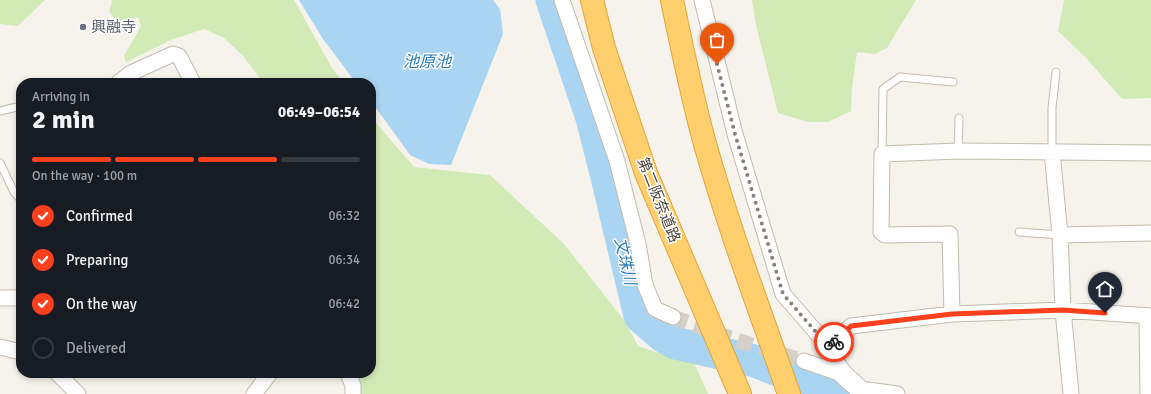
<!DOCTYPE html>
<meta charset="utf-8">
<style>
body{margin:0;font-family:Signika,"Noto Sans JP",sans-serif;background:#242831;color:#f1f3f6;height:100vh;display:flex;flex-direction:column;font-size:15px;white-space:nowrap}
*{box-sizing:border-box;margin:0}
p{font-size:13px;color:#9ea1a6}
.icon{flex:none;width:22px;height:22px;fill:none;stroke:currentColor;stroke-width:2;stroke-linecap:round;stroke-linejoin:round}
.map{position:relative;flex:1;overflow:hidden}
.details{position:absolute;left:16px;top:78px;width:360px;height:300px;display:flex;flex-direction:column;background:#171b24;border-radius:16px;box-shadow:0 2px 6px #0003}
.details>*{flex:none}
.pin{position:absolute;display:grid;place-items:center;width:34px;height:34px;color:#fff;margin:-41px -17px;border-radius:50% 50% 50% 0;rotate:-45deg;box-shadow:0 0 4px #0007}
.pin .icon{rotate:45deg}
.courier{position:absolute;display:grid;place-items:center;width:40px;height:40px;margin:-20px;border:3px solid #fc3f1d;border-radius:50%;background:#fff;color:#222;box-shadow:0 1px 5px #0007}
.overview em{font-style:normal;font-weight:800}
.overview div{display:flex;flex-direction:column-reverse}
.overview{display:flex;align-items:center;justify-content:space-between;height:68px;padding:0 16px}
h1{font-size:26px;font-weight:800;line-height:30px}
.bar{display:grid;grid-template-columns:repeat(4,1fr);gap:6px 4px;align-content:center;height:48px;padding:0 16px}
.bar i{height:5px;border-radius:3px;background:#363941}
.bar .current{background:#fc3f1d}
.bar p{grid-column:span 4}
ol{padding:0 16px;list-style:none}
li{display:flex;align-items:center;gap:12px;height:44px}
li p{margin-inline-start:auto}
li .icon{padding:4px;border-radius:50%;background:#fc3f1d;color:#fff;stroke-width:4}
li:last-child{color:#9ea1a6}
li i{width:22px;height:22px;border:2px solid #363941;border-radius:50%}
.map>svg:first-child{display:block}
</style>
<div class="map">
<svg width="1151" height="394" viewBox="0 0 1151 394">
<rect width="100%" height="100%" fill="#f6f3ec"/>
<!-- green -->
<path fill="#d2eab5" d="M0,0h45l-27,26 -18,-2z
M111,0h183l38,68 12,15h-80l-21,-27 -19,-18 -20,-9 -33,11 -45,22 -2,-6 17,-30 -3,-9 -21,6 -8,-12 3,-9z
M752,0h164l-29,48 -12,6 -18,-2 -5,35 -1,24 -23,11h-20l-30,-9 -22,-88z
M1064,0h87v98l-29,1 -36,-41 -28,-27z
M371,117l43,50 76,8 74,69 60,76 14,26 26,9 28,3 16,36h-349l-4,-21h16z"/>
<!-- water -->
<path fill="#a9d4f2" d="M299,0h194l7,9 3,25 -52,131 -22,-1 -19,-9 -39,-54v-18h-15l-33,-44z"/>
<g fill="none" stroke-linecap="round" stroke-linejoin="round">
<!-- river -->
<path stroke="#a9d4f2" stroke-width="33" d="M552,0l40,118 15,59 33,139 23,20 12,7 80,18 75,29 6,4"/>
<!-- minor-tunnel -->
<path stroke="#d4d0c8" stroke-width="15" stroke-dasharray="15 8" stroke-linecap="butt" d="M673,317l60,22 71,22"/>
<!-- service casing -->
<g stroke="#c2bbae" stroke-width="9">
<path id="service" d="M0,111l21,-5
M958,151l1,-33
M1052,152v-44l4,-36
M882,154l1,-65 17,-12 53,5
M0,163l14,29 7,8
M1019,232l41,3"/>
</g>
<!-- minor casing -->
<g stroke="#c2bbae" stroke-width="17">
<path id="minor" d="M562,0l55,161 21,83 7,41 10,24 18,8
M702,0l33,134 48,160 46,53 22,-21 101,-12 111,-4 88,6
M118,83l13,-10 42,-19 6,2 14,27
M1052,152l8,83 3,75 8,84
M1060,235l91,-2
M0,298h21
M952,314l-2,-80 -65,1 -4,-3 1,-78 76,-3 193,2
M1147,316l1,78
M0,347l21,5
M804,361l38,13
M57,373l21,21
M348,373l5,13v8
M860,389l37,5
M254,394l16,-21"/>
</g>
<!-- tertiary casing -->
<g stroke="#c2bbae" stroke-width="21">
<path id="tertiary" d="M829,347c3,9 7,19 13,26 7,8 16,13 21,21"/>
</g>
<!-- motorway casing -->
<g stroke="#e0a43c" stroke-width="24">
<path id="motorway" d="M592,0l12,48 42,125 94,221
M672,0c10,48 20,97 33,144 24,85 55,167 84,250"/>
</g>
<!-- service -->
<use href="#service" stroke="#fff" stroke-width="7"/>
<!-- minor -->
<use href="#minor" stroke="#fff" stroke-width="15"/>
<!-- tertiary -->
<use href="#tertiary" stroke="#fff" stroke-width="19"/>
<!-- motorway -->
<use href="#motorway" stroke="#ffcf6e" stroke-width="22"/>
</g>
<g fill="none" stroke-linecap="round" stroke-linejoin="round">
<!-- done -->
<path stroke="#878178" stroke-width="4" stroke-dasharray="0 7.2" d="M717,64l18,70 48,160 46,53 5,-5"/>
<!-- route -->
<path stroke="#fc3f1d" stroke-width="5" d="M834,342l17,-16 101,-12 111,-4 42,3"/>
</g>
<!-- markers -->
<circle fill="#6b7280" stroke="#fff" stroke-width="1.5" cx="83" cy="27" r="4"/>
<g text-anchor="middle" stroke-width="3" stroke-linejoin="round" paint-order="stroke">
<!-- worship labels -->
<g font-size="15" fill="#5b616d" stroke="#fff" text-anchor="start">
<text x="91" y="32">興融寺</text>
</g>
<!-- street labels -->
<g font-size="15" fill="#4b4439" stroke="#fff">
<text transform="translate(659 200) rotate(68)" y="5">第二阪奈道路</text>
</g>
<!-- water labels -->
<g font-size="16" font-style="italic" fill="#2e7ab2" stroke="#fff">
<text x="427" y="67">池原池</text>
<text transform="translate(626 261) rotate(77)" y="6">文珠川</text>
</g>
</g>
</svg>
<div class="pin" style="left:717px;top:64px;background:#ea580c"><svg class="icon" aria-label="bag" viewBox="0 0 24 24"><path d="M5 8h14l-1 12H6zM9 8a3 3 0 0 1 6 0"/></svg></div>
<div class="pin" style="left:1105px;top:313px;background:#1f2937"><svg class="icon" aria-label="home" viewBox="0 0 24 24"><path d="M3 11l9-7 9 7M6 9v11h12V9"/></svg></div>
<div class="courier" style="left:834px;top:342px"><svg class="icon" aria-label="bike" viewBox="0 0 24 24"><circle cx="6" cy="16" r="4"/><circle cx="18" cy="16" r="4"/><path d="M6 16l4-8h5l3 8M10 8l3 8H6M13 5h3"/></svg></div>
<section class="details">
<div class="overview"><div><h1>2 min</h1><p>Arriving in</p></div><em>06:49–06:54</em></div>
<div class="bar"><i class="current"></i><i class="current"></i><i class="current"></i><i></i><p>On the way · 100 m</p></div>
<ol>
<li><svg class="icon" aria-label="check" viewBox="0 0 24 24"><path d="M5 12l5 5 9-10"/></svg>Confirmed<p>06:32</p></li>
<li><svg class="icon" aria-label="check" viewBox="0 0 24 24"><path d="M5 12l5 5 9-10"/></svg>Preparing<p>06:34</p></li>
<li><svg class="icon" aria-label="check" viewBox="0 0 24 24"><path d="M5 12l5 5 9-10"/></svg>On the way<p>06:42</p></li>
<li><i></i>Delivered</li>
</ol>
</section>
</div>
